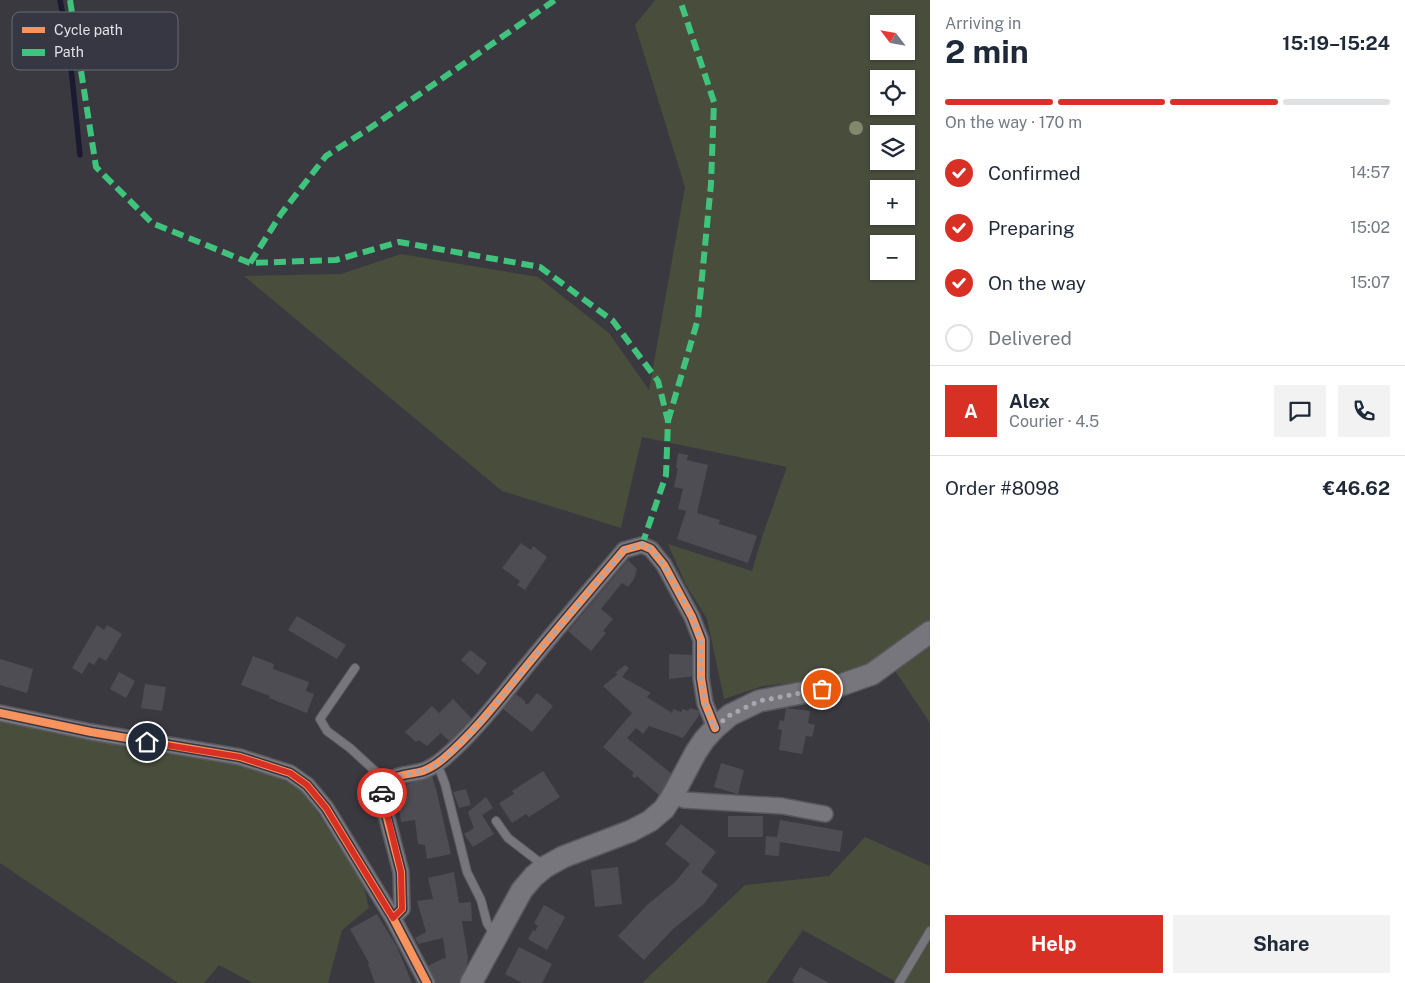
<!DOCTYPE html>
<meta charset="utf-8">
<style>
body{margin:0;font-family:"Public Sans",sans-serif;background:#f2f2f3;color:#1f2937;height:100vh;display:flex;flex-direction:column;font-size:19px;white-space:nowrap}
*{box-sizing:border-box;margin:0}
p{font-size:16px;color:#747a83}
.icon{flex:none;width:28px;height:28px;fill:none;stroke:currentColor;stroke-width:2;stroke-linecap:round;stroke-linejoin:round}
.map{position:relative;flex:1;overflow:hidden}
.panel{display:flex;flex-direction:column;background:#fff;width:475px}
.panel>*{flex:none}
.needle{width:32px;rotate:301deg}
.controls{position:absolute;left:870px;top:15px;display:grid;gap:10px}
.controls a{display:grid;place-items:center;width:45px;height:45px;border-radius:0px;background:#fff;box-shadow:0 1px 4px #0004;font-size:25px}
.pin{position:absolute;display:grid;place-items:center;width:42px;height:42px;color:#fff;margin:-21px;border:2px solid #fff;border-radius:50%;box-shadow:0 1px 5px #0007}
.courier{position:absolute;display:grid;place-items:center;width:50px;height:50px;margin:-25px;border:4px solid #d93025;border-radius:50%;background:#fff;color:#222;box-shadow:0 1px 6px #0007}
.summary em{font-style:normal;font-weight:700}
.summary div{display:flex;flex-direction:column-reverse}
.summary{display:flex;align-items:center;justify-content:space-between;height:85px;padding:0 15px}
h1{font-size:32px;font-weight:700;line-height:38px}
.bar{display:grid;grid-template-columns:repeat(4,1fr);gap:8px 5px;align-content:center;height:60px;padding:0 15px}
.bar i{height:6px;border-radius:4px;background:#e0e1e3}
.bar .active{background:#d93025}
.bar p{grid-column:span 4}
.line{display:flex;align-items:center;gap:12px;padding:0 15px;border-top:1px solid #e0e1e3}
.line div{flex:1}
.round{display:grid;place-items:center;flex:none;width:52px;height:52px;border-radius:0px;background:#f2f2f3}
ol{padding:0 15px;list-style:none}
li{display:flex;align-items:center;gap:15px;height:55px}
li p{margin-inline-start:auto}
li .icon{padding:5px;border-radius:50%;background:#d93025;color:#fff;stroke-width:4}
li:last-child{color:#747a83}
li i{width:28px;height:28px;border:2px solid #e0e1e3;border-radius:50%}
.primary-button{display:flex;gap:10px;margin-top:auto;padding:10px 15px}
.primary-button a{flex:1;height:58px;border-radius:0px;background:#d93025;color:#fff;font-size:20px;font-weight:700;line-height:58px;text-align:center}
.primary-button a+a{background:#f2f2f3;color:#1f2937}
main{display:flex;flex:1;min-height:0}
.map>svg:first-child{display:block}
</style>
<main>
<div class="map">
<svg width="930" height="983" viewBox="0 0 930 983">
<rect width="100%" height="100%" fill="#3a3940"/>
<!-- green -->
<path fill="#494d3c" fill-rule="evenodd" d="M655,0h275v723l-34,-51 -133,14 -39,13 -17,-80 -22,-36 -17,-39 84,27 11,-37 24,-67 -145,-30 -21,91 -119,-37 -258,-215 97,-2 60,-20 137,23 71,56 40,57 36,-203 -50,-162zM879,24h27v27h-27zM879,79h27v27h-27zM879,134h27v27h-27zM879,189h27v27h-27zM879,244h27v27h-27z
M0,721l242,42 60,25 61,96 6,24 -27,22 -14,53h-75l-34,-18 -15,18h-26l-178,-120z
M865,837l65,29v117h-32l-95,-53 -37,53h-124l103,-98 84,-9z"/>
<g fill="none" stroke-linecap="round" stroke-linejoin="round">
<!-- stream -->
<path stroke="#1c1a30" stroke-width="5.5" d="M60,0l9,48 11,107"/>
</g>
<!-- building -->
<path fill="#4e4d53" d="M678,453l10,2 -1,5 21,5 -11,48 23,7 -1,4 38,12 -9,27 -71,-24 9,-28 -8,-2 5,-20 -9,-2 4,-19h-2z
M521,543l10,7 2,-4 14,11 -22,33 -8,-5 3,-4 -18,-13z
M628,560l9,9 -3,10 -6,8 -6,-4 -21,26 12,10 -10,12 3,2 -15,18 -23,-20z
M297,616l49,29 -9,14 -49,-29z
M97,625l7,5 3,-5 15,9 -16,27 -7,-4 -5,8 -5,-3 -7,12 -10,-6z
M470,650l17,13 -9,12 -17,-15z
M669,654l26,1 1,21 -27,3z
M253,656l21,8 -1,5 36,13 -3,9 8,3 -7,19 -38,-15 1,-2 -29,-11z
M0,659l33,10 -6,24 -27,-8z
M625,665l4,3 -7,9 29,16 -4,4 25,16 1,-4 8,3 2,-3 5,2 2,-3 10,3 -2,6 -15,21 -34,-12 -6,8 -7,-6 -9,10 45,36 -11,23 -24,-21 -2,2 -3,-2 2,-3 -31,-26 29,-34 -29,-27 15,-12 -3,-1z
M119,672l16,9 -9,17 -16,-9z
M145,684l21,3 -4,24 -21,-3z
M537,693l16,13 -21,26 -29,-23 13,-15 9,7v3h3z
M453,699l20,21 -23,22 -9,-9 -14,13 -8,-6 -3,2 -11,-10 27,-26 7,7z
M786,708l24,3 -2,12 7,2 -3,12 -6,-1 -4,18 -23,-4 3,-20 -4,-1 2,-9 4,1z
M721,763l23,7 -6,24 -24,-7z
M543,771l17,26 -31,20 -3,-3 -14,9 -13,-20 15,-9 -2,-3z
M432,776l4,13 15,65 -24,5 -2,-14 -7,-1 -3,-24 -14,2 -5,-34z
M466,789l5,16 -12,3 -6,-16z
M486,797l7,11 -11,7 12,19 -21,13 -9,-13 10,-6 -4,-10 -2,-6z
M728,816h35v21h-35z
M780,820l63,11 -3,21 -60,-10 -1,14 -14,-1 1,-19 11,1z
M681,824l35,28 -15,20 17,13 -14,19 -31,25 -29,31 -26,-24 29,-31 28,-23 15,-18 -25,-20z
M618,867l4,37 -27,3 -4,-37z
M454,872l5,31 12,-1 1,19h-10l6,36 -3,21 -3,5h-27l-7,-17 14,-7 4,-1 -3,-20 -25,6 -3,-6 11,-6 -9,-31 16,-2 -5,-21z
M544,905l21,12 -18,33 -19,-11 5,-9 2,1 3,-5 -4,-3z
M377,914l20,33 15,36h-37l-7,-19 1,-1 -19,-34z
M519,947l33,17 -10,19h-20l-17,-9z
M800,967l18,10 11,6h-34l-3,-2z"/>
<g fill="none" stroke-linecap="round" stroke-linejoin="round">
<!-- lane casing -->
<g stroke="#58585d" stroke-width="10">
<path id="lane" d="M355,668l-35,51 7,12 23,17 37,34
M436,765l4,6 5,13 22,88 14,28 6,23 7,11
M496,821l12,17 35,27
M899,983l31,-52"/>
</g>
<!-- street casing -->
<g stroke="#58585d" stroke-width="18">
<path id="street" d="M0,713l91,19 149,25 50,16 17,12 19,23 67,110 34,65
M673,795l11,5 98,6 43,8
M393,918l9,-9 -1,-37 -20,-77c4,-22 25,-19 42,-24 8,-3 14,-7 20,-12 33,-28 58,-62 86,-96 31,-38 63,-75 95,-113l18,-5 9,4 13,16 28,52 9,23v38l4,25 10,25"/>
</g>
<!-- secondary casing -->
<g stroke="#58585d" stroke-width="24">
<path id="secondary" d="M471,983l51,-93 12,-14 11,-9 18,-10 68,-26 19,-10 14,-12 9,-14 23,-43 8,-12 11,-12 15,-13 29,-14 79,-15 34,-12 58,-42"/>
</g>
<!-- lane -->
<use href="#lane" stroke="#76767c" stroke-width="8"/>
<!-- street -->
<use href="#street" stroke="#76767c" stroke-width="15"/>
<!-- secondary -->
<use href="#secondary" stroke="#76767c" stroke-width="21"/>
<!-- quiet -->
<path stroke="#40c37c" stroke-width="6" stroke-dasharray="12 6" stroke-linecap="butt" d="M70,0l26,167 56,56 98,40 86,-3 63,-18 141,25 73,54 45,60 10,40 -2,54 -24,70
M250,263l31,-49 45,-58 44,-28 89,-61 96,-67
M668,421l30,-102 13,-135 3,-82 -34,-102"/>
<!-- cycleway casing -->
<g stroke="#373643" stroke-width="11">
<path id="cycleway" d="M0,713l91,19 149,25 50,16 17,12 19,23 67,110 34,65
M393,918l9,-9 -1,-37 -20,-77c4,-22 25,-19 42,-24 8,-3 14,-7 20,-12 33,-28 58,-62 86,-96 31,-38 63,-75 95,-113l18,-5 9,4 13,16 28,52 9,23v38l4,25 10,25"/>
</g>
<!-- cycleway -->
<use href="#cycleway" stroke="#f8935d" stroke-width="8"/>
</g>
<!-- trees -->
<circle fill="#82876d" cx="856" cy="128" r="7"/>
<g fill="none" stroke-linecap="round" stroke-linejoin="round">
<!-- done -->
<path stroke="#a7a7ae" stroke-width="5" stroke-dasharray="0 9" d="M382,793c3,-20 28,-17 43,-23 6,-2 12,-5 17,-10 35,-29 62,-66 91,-102 30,-36 61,-72 91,-108l18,-6 9,5 13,16 28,52 9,23v38l4,25 9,25 16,-13 29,-14 63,-12"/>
<!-- route -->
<path stroke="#d93025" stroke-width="6" d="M147,742l93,15 50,16 17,12 19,23 67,110 9,-9 -1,-37 -19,-79"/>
</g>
<!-- legend -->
<rect x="12" y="12" width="166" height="58" rx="8" fill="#373643" stroke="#6a6a75" stroke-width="1"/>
<rect x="22" y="27" width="23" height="6" fill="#f8935d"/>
<rect x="22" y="49" width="23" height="7" fill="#40c37c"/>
<g font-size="14" fill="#e2e2ea">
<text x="54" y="35">Cycle path</text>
<text x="54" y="57">Path</text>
</g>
</svg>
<div class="controls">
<a><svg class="needle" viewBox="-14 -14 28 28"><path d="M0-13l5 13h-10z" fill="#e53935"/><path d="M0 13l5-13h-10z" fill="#747a83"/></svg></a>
<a><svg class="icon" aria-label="locate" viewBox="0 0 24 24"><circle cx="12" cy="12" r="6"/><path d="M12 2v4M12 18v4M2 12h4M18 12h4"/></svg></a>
<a><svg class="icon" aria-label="layers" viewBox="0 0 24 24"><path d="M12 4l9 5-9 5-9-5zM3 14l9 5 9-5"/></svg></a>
<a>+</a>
<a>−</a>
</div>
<div class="pin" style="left:822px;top:689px;background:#ea580c"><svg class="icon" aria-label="bag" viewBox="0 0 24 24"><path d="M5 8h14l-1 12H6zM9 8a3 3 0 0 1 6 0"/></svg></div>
<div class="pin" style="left:147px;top:742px;background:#1f2937"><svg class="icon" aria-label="home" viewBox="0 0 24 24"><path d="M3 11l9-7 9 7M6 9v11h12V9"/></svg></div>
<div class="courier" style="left:382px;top:793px"><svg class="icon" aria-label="car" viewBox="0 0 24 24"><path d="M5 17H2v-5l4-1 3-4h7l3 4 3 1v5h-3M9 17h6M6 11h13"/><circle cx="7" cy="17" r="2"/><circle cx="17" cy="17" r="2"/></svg></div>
</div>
<section class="panel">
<div class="summary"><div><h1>2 min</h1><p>Arriving in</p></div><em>15:19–15:24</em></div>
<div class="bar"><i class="active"></i><i class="active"></i><i class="active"></i><i></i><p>On the way · 170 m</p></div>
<ol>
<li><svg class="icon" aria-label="check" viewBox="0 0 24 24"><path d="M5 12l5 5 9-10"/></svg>Confirmed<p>14:57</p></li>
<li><svg class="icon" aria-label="check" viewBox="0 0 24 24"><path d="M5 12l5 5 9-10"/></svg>Preparing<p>15:02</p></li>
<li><svg class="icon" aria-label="check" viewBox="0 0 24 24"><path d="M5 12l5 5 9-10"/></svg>On the way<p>15:07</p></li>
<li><i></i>Delivered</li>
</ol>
<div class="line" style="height:90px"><b class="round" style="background:#d93025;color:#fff">A</b><div><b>Alex</b><p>Courier · 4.5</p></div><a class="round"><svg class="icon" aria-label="chat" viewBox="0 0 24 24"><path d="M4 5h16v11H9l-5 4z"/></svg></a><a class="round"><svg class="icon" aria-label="phone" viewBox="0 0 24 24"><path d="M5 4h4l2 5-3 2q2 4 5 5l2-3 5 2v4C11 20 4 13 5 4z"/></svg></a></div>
<div class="line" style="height:65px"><div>Order #8098</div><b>€46.62</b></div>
<div class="primary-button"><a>Help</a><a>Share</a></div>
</section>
</main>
